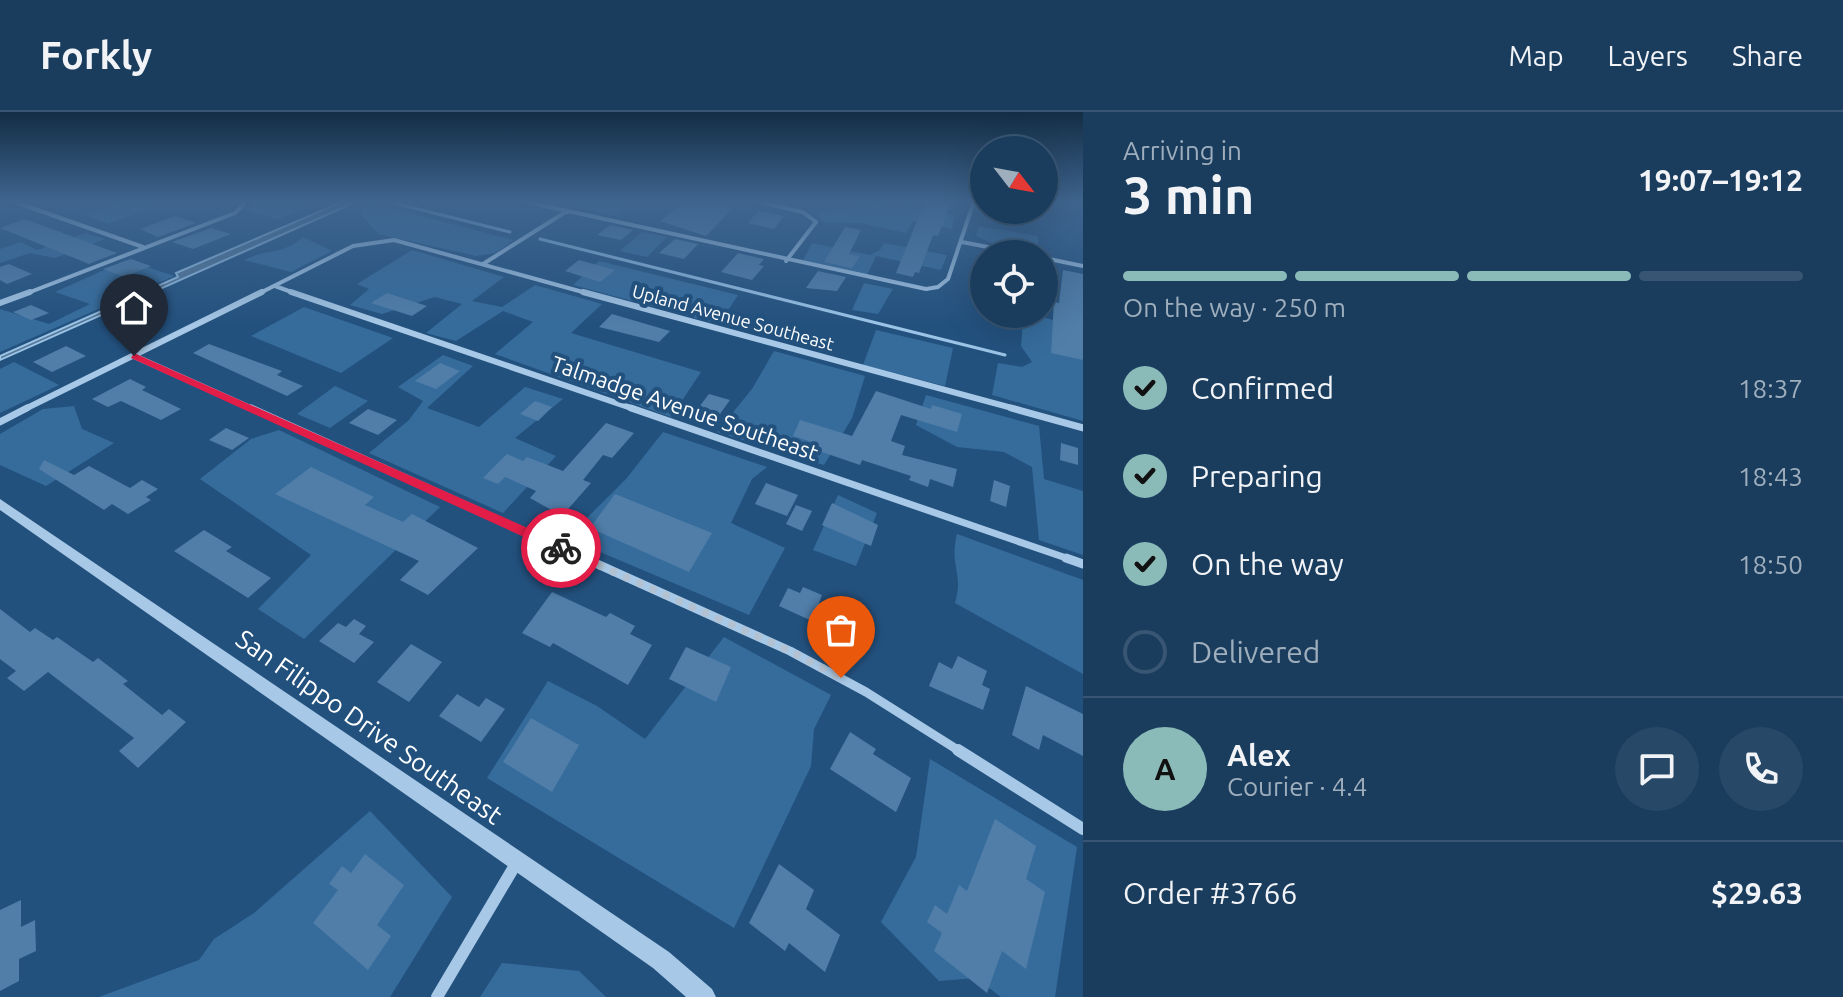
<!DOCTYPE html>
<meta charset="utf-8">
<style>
body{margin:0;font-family:Ubuntu,sans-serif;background:#274867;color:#f1f3f6;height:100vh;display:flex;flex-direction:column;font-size:30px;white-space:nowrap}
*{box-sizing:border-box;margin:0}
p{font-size:26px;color:#9faebc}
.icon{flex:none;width:44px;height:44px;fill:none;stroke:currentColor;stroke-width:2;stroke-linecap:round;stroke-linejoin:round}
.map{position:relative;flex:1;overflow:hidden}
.side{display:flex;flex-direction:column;background:#1a3d5e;width:760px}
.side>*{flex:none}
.needle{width:52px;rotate:121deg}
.controls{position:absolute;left:970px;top:24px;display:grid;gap:16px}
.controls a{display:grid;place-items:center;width:88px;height:88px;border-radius:50%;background:#1a3d5e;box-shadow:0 8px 32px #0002,0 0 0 2px #385673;font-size:40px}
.pin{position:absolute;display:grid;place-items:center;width:68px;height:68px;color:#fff;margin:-82px -34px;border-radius:50% 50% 50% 0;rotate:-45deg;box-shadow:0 0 8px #0007}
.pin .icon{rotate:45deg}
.courier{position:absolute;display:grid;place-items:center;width:80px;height:80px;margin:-40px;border:6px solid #e11d48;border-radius:50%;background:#fff;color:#222;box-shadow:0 2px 10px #0007}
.overview em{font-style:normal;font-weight:700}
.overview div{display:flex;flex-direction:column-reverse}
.overview{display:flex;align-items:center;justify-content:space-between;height:136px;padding:0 40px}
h1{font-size:52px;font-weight:700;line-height:60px}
.bar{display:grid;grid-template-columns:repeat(4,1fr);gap:12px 8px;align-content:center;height:96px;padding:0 40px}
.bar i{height:10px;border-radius:6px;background:#385673}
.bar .active{background:#8bbbb9}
.bar p{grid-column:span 4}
.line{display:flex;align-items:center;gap:20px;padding:0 40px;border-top:2px solid #385673}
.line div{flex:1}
.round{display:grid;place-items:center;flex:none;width:84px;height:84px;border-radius:42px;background:#274867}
ol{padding:0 40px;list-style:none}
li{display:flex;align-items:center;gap:24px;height:88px}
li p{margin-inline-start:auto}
li .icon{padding:8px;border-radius:50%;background:#8bbbb9;color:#111;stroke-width:4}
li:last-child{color:#9faebc}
li i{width:44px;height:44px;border:4px solid #385673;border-radius:50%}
header{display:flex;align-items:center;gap:48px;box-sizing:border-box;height:112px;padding:0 40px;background:#1a3d5e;border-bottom:2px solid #385673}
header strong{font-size:38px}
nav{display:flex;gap:44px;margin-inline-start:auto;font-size:28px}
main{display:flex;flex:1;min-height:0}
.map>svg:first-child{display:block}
</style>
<header>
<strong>Forkly</strong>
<nav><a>Map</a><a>Layers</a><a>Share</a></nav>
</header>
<main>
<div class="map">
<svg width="1083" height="885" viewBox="0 0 1083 885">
<rect width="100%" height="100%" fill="#23517e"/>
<!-- green -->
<path fill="#366c9c" d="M126,89h43l-61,23 -23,-9z
M254,89h69l-46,18 -29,-8z
M552,89h85l-21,15z
M855,89l47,6 3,-6h8l3,8 39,6 -3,14 -39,-8 -7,12 -45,-10 -37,-1 -8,-9 30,-4z
M373,92l141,36 -19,13 -19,3 -98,-22 -17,-20v-4z
M979,114l59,10v10c-21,7 -43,0 -62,-10z
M642,120l25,5 -20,20 -27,-6z
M86,121l19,6 -50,19 -25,-5 -30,10v-14l21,-7 16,8z
M303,125l29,14 -41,21 -47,-12c24,-12 37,-4 59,-23z
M812,131l58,12 10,-5 4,-7 63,12 -6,15 -65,-14 -9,19 -64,-15z
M412,138l92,27 -32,24 30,6 33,-22 67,19 -31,29 130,39 -30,45 -176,-63 38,-32 -30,-11 -47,30 -30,-8 36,-29 -27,-7 -53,17 -32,-9 19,-16 -12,-5z
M126,148l48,16 -174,76v-43l49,15 41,-20 -35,-12z
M599,149l139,34 -15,23 -12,4 -138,-37z
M864,171l29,6 -15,25 -26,-4z
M304,195l89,31 -52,35 -90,-37z
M1005,202h26l52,14v93l-91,-26 6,-32 24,4 10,-5 -11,-16 2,-24z
M876,218l77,18 -8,38 -82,-21z
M774,239l91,25 -13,42 -28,47 -107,-33 35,-43z
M443,243l30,11 -46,42 52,19 46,-40 38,12 -48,39 41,18 -53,57 -134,-60 40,-33 14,-19 -25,-14z
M14,250l45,23 -59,28v-44z
M335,274l33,15 -38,27 -33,-14z
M926,283l113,31 5,53 39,12v64l-44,-15 -7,-73 -28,-15 -47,-5 -41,-22z
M74,294l8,23 32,14 -68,43 -46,-21v-31l43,-25z
M279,318l161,77 -136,132 -46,-30 53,-54 -111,-76 51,-40z
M663,320l104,35 -15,12 -21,44 54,25 -36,67 -182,-77 59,-59z
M838,383l39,18 -21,53 -43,-16z
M957,422l126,46v94l-128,-71c9,-30 -6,-37 2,-69z
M724,525l107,58 -17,34 -3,37 -77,162 -247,-150 61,-97 49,25 48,33z
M930,647l147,88 -22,150h-54l-25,-19 -37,3 -58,-59 35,-65z
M370,699l82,86 -62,100h-291l100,-37 15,-21 40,-26z
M502,851l77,8 27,26h-126z"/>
<!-- water -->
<path fill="#577898" stroke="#9bc4e7" stroke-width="2" d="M344,89h14l-358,159v-4l178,-79 -2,-4z"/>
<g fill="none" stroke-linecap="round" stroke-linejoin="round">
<!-- stream -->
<path stroke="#9bc4e7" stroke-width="3" d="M386,89l124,31
M540,127l465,116"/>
</g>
<!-- building -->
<path fill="#507ea9" d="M686,89h18l30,6 -28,29 -46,-15z
M925,89l26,2 -13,33 -5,-1 -14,38 -4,-1 -2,5 -17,-4z
M758,99l26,5 -10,13 -26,-6z
M175,104l21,7 -38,14 -18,-8z
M25,107l92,34 -28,11 -89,-36z
M610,113l23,5 -12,10 -24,-5z
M845,115l16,3 -12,24 11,2 -8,12 -28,-6z
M211,116l20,6 -38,15 -21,-7z
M675,127l23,5 -14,15 -25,-6z
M738,141l26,6 -5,6 5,1 -12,14 -31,-8z
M131,147l20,7 -27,11 -21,-8z
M579,148l36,10 -15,12 -35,-11z
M9,152l23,10 -25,10 -7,-4v-13z
M1063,158l20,4v86l-32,-7 3,-51 5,1z
M818,159l28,6 -9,14 -31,-3z
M387,181l40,13 -15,10 -41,-13z
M31,193l18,8 -18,7 -18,-8z
M612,202l58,17 -11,11 -60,-15z
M209,232l73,27 -5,4 26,11 -16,10 -94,-43z
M66,234l20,10 -34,16 -19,-10z
M440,251l20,8 -24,18 -21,-8z
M130,267l16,8 -4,3 39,19 -20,11 -40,-19 -13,6 -16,-8z
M876,279l55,18 1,-4 30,9 -5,18 -56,-17 -10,26 14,5 -3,9 55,14 -4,18 -23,-8 -2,8 -19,-7 2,-4 -49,-16 -2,5 -47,-16 2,-6 -22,-7 7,-16 52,16z
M709,282l21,6 -10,14 -21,-7z
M535,289l17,6 -14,14 -18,-7z
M368,297l8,3 21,8 -19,15 -29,-12z
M606,311l28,10 -22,25 -9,-3 -20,25 8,3 -29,33 -32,-18 6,-7 -31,-14 -7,7 -15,-6 24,-24 16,7 4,-4 36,14z
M226,316l23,10 -17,12 -23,-10z
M1061,331l17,5v17l-18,-5z
M44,348l30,15 15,-9 41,22 12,-8 16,9 -12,8 5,3 -23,14 -16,-10 -8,6 -65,-41z
M311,355l63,30 -9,8 38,17 9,-8 66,34 -50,47 -28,-15 19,-19 -144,-67z
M994,368l16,6 -4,21 -16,-6z
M766,371l32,12 -11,21 -32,-12z
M615,382l97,39 -23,39 -99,-44z
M832,391l46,22 -7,21 -49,-21z
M796,393l16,6 -10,20 -16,-7z
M204,418l28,17 -6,4 45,27 -23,20 -74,-47z
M803,475l19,8 -3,8 14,6 -8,18 -46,-21 9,-18 12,5z
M552,480l54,25 4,-4 25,13 -5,8 22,11 -24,40 -75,-42 -3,4 -28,-14z
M0,497l30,23 5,-4 18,12 4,-3 36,25 5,-4 30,23 -5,3 39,31 7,-6 17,13 -48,46 -19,-17 15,-13 -86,-66 -24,19 -17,-13 9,-7 -16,-12z
M354,507l12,7 -7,8 15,8 -20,21 -35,-22 19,-18 8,4z
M411,532l31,18 -33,40 -32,-20z
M686,535l45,20 -15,35 -47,-23z
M958,544l29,15 -5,14 8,4 -7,21 -54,-24 10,-24 13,7z
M1026,574l57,28v42l-40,-21 -4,15 -27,-15z
M457,582l22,13 7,-9 19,11 -24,33 -42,-26z
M531,606l48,27 -27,47 -49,-30z
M850,620l26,17 -3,5 38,24 -15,34 -66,-43z
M995,707l41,27 -10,33 19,13 -19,77 -24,-18 -15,42 -53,-42 8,-18 -15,-11 8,-17 12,9 12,-29 8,6z
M365,742l39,31 -27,40 14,11 -23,34 -55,-47 25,-33 -9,-6 13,-18 9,7z
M779,752l35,26 -8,19 34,26 -15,37 -36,-29 -4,8 -36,-28z
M21,788v27l14,-7 1,31 -17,8v22l-19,10v-81z"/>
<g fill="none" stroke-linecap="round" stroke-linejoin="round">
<!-- minor-far4 -->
<path stroke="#a7c8e6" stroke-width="4" d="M12,89l131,46
M522,89l404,88 12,-2 10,-8 26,-78
M754,89l49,11 13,10 -30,39
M962,130l62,12
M1044,146l39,8
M483,152l84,-53
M275,174l22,8
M25,182l210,-81 9,-9 -4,-3
M258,182l95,-48 41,-6 196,54"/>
<!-- minor-far3 -->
<path stroke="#a7c8e6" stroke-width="6" d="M291,180l346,118
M583,180l436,118
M0,191l30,-11
M134,244l121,54
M23,298l239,-118"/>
<!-- minor-far2 -->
<path stroke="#a7c8e6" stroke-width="7" d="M251,296l337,152
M631,296l441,152
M1011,296l72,20
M0,310l27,-14"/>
<!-- minor-far1 -->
<path stroke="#a7c8e6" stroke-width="9" d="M584,446l206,93 76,41 95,60
M1066,446l17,6"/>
<!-- minor -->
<path stroke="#a7c8e6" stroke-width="12" d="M958,638l125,79
M437,885l80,-135"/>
<!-- tertiary -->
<path fill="#a7c8e6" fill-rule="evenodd" d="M0,387l669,453 43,37 4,8h-30l-33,-29 -653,-458z"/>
</g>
<!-- sky -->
<linearGradient id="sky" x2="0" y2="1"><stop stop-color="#132d45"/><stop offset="0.42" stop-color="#3f658f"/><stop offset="1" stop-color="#3f658f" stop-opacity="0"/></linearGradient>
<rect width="1083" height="213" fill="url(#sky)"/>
<!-- route -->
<path fill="#e11d48" d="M134,241l432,192 2,3 -11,4 -426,-194z"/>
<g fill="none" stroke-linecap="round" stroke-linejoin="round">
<!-- done -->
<path stroke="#b2c2d2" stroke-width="8" stroke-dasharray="0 14.4" d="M561,436l229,103 51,27"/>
</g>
<g text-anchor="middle" stroke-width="8" stroke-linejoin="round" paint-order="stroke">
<!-- far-street labels -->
<g font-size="18" fill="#fff" stroke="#23517e">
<text transform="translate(733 206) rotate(15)" y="6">Upland Avenue Southeast</text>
</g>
<!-- street labels -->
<g font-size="22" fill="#fff" stroke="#23517e">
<text transform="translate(685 296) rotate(19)" y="8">Talmadge Avenue Southeast</text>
</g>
<!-- near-street labels -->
<g font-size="26" fill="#fff" stroke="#23517e">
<text transform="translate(369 615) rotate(35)" y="9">San Filippo Drive Southeast</text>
</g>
</g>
</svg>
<div class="controls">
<a><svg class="needle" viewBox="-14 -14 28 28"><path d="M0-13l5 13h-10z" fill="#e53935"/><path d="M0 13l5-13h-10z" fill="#9faebc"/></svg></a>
<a><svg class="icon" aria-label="locate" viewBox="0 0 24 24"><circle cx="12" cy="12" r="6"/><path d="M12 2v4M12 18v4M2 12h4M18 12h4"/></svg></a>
</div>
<div class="pin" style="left:841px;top:566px;background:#ea580c"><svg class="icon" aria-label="bag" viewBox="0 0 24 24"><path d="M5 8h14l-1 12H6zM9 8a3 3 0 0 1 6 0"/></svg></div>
<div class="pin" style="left:134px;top:244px;background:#1f2937"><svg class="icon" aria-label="home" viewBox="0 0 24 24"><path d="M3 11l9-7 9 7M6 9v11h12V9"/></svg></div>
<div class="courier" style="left:561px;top:436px"><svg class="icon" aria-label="bike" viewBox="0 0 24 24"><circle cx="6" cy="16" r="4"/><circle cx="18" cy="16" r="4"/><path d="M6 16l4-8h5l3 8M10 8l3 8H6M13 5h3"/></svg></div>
</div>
<section class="side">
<div class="overview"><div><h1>3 min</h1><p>Arriving in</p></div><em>19:07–19:12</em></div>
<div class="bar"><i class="active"></i><i class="active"></i><i class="active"></i><i></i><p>On the way · 250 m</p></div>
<ol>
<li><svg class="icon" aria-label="check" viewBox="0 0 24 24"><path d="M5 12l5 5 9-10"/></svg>Confirmed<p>18:37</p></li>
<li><svg class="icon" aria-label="check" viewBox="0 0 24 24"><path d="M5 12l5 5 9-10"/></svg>Preparing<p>18:43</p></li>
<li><svg class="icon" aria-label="check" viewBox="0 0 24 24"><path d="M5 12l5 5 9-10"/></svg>On the way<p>18:50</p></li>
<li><i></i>Delivered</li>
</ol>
<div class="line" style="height:144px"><b class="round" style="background:#8bbbb9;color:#111">A</b><div><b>Alex</b><p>Courier · 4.4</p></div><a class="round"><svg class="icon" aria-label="chat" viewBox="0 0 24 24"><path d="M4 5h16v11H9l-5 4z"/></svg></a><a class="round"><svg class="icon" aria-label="phone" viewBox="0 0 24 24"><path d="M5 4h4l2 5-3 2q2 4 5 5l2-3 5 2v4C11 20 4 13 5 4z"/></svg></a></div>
<div class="line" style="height:104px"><div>Order #3766</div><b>$29.63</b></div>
</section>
</main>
